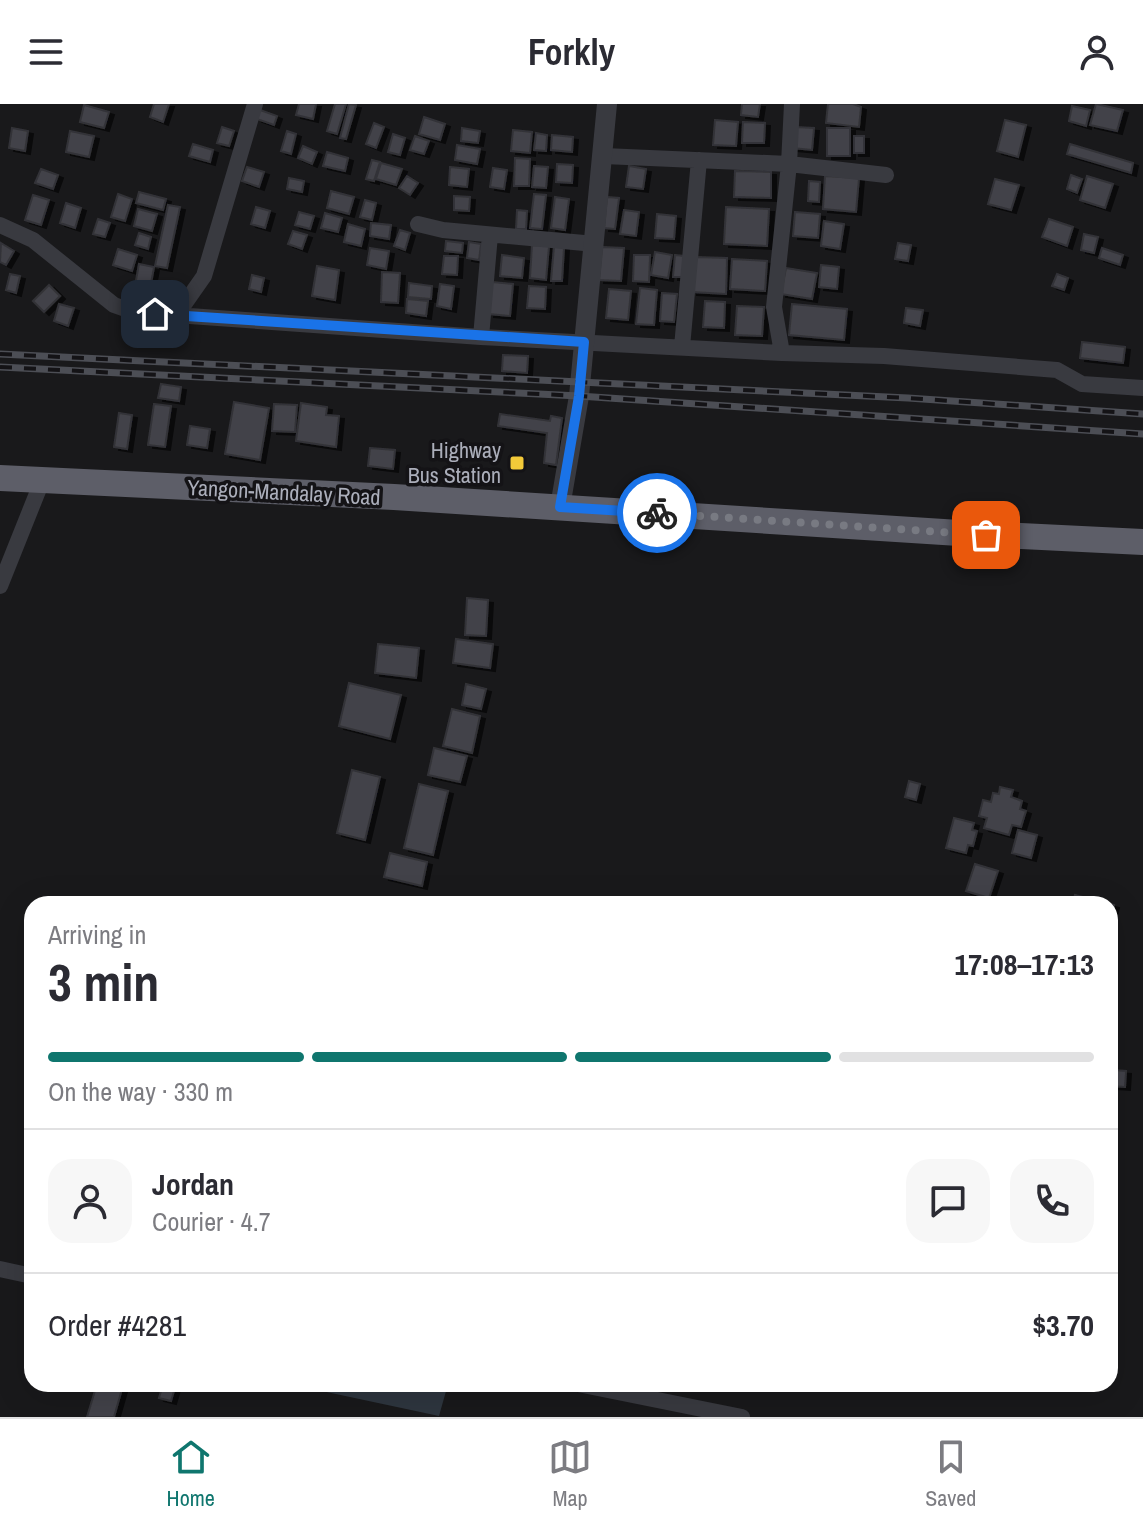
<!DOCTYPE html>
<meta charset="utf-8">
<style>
body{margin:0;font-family:"Archivo Narrow",sans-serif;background:#f7f7f7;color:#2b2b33;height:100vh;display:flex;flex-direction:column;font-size:30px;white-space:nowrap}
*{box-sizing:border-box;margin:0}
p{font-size:26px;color:#7c7c81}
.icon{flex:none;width:44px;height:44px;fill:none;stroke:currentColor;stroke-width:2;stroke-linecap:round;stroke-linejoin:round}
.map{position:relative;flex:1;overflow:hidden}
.panel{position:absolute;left:24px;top:792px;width:1094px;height:496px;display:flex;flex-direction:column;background:#fff;border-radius:24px;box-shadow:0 8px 32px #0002}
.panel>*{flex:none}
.pin{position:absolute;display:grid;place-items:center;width:68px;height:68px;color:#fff;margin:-34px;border-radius:16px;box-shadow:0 4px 12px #0006}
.courier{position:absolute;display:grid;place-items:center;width:80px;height:80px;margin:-40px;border:6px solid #1a73e8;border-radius:50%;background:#fff;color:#222;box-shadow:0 2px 10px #0007}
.head em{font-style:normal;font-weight:700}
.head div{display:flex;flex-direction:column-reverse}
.head{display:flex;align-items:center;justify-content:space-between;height:136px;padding:0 24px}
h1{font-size:52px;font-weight:700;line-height:60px}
.bar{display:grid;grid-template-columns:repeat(4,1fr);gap:12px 8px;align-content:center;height:96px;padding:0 24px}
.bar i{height:10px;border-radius:6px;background:#e1e1e2}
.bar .selected{background:#0f766e}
.bar p{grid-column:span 4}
.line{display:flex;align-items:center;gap:20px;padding:0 24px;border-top:2px solid #e1e1e2}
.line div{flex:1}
.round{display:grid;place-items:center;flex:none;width:84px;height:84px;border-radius:24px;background:#f7f7f7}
header{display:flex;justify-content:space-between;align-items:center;height:104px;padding:0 24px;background:#fff;font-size:36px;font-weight:700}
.dock{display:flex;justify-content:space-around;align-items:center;height:112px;border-top:2px solid #e1e1e2;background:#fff;font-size:22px;color:#7c7c81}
.dock a{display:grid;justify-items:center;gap:4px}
.dock .selected{color:#0f766e}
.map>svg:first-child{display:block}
</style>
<header><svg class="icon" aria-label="menu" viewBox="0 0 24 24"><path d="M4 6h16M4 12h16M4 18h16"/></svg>Forkly<svg class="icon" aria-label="person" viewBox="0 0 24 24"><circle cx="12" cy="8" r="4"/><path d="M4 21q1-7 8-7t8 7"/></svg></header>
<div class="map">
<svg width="1143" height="1313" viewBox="0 0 1143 1313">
<defs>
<filter id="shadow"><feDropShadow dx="5" dy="3" stdDeviation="0" flood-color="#0009"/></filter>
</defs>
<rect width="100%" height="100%" fill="#19191b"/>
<!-- water -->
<path fill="#2e363f" d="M289,1280h159l-9,32z"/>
<!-- building -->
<path fill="#434348" stroke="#333337" stroke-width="2" filter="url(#shadow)" d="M154,0h15l-6,18 -13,-5z
M299,0h17l-3,15 -17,-4z
M335,0h11l-9,30 -10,-3z
M349,0l7,1 -10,34 -6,-1z
M742,0h18l-2,13 -17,-2z
M853,0l8,3 -2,20 -33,-4 2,-19z
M1096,0l27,6 -6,21 -27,-6z
M84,1l25,7 -5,16 -24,-6z
M1072,2l18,4 -4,16 -17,-5z
M260,6l17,6 -3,9 -17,-6z
M424,13l21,7 -5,16 -21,-6z
M715,16l23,2 -2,24 -23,-1z
M1005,16l21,5 -8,32 -21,-6z
M743,18l22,1 -1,20h-22z
M374,19l10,4 -8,21 -10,-4z
M222,23l12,4 -5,15 -12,-3z
M795,23l19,1 -2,22 -20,-2z
M12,24l16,3 -3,20 -16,-3z
M462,24l18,3 -2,12 -17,-2z
M827,24h23v28h-23z
M513,26l19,2 -2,21 -19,-2z
M70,27l24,5 -5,21 -23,-5z
M287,27l9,3 -5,20 -10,-3z
M536,29l11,2 -1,16 -12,-1z
M393,30l12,4 -5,17 -12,-3z
M552,31l21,2 -1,15 -21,-2z
M415,32l14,5 -5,13 -14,-4z
M854,32h10v17h-10z
M193,40l20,6 -3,12 -21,-6z
M1070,40l63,19 -2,10 -64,-19z
M457,41l23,4 -3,15 -22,-4z
M303,42l14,6 -5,12 -14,-6z
M327,48l21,6 -3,13 -22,-5z
M515,54l15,1 -1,27h-15z
M372,56l8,2 -6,19 -8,-2z
M381,59l21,6 -6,16 -20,-6z
M557,60l16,1 -1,18 -16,-1z
M534,62l14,1 -2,21 -14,-1z
M629,62l17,3 -3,20 -17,-2z
M247,63l17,5 -5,15 -17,-6z
M450,63l19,2 -2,18 -18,-2z
M493,64l14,2 -3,19 -14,-2z
M41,65l17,6 -5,14 -18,-6z
M735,67l36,1v26l-37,-1z
M1071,71l11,4 -5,14 -10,-4z
M407,72l11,7 -8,12 -11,-7z
M825,72l34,2 -3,34 -33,-3z
M1087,72l26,8 -8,24 -25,-8z
M289,74l15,3 -2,11 -15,-3z
M995,75l24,6 -8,25 -23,-6z
M809,77l11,1 -1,20 -11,-1z
M331,87l23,6 -5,17 -22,-6z
M139,88l27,7 -3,11 -27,-7z
M118,90l14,5 -7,22 -14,-4z
M534,90l12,1 -4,34 -12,-1z
M33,91l16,5 -8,25 -16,-5z
M454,92l16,1 -1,14 -15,-1z
M555,93l14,2 -4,31 -14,-2z
M607,93l12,1 -4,31 -11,-1z
M365,96l11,3 -4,17 -12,-3z
M66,99l15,5 -6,20 -15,-5z
M168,101l12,2 -13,61 -12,-2z
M256,103l14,4 -5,17 -14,-4z
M726,103l43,2 -2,37 -43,-2z
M138,105l19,5 -5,17 -18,-5z
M517,106l10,1 -1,18h-10z
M624,106l15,2 -3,24 -16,-2z
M299,108l15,4 -4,13 -15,-4z
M795,108l25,2 -2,24 -25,-2z
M325,109l17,5 -4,14 -17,-4z
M657,110l19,2 -2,23 -19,-1z
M98,115l12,4 -5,14 -12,-3z
M1049,115l24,8 -6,19 -25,-9z
M824,117l20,3 -4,25 -19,-3z
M371,119l20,2 -2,14 -19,-3z
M348,120l17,5 -4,17 -17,-4z
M400,126l10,3 -5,17 -11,-4z
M293,127l14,4 -5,14 -14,-5z
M139,129l12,4 -3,12 -13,-4z
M1084,130l14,3 -4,16 -13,-3z
M446,137l17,2 -1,10 -17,-2z
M469,138l12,2 -2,16 -12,-2z
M1,139l13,8 -8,14 -6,-3z
M898,139l13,2 -3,16 -13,-2z
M532,141l17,1 -3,34 -16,-2z
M554,143h10l-2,34h-11z
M602,143l22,1 -3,33 -22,-1z
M370,144l19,3 -3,18 -19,-4z
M1102,144l21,7 -3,10 -21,-7z
M118,145l19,6 -5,16 -19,-6z
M655,148l17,3 -4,23 -17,-3z
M502,151l22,3 -2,20 -22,-2z
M634,151h16l-1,27 -16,-1z
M675,151l9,1 -1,21h-10z
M444,152h14l-1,19 -15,-1z
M694,153l33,1 -1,36 -34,-2z
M732,155l35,2 -2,30 -35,-2z
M139,160l15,3 -4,22 -15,-3z
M821,161l18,2 -2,22 -18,-2z
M317,162l22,4 -4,30 -23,-4z
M786,164l31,5 -5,26 -31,-5z
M382,168l18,1 -2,30 -17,-1z
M10,170l10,2 -4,17 -10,-3z
M1057,170l11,4 -4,12 -12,-4z
M252,171l12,3 -3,14 -12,-3z
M492,178l21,2 -3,32 -21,-2z
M409,179l23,3 -1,13 -23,-2z
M440,180l14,2 -3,23 -14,-3z
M49,181l11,11 -16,16 -11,-11z
M529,182l17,1 -1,22 -18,-1z
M640,184l17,2 -3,35 -18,-1z
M609,185l22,2 -3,29 -22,-2z
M662,189l15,1 -3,28 -14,-1z
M407,195l21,2 -2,15 -20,-3z
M705,197l20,1 -1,26 -21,-1z
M59,200l15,4 -6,18 -14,-5z
M792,200l55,5 -3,31 -55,-5z
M737,202l27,1 -2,29 -27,-1z
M906,204l17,2 -3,16 -16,-3z
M1082,238l43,5 -2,16 -43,-5z
M503,251l25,1 -1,17 -25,-2z
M161,280l20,3 -2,14 -21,-3z
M234,298l35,6 -9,52 -35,-6z
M301,299l26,4 -1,8 13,1 -3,31 -40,-6z
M154,300l17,2 -6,41 -17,-2z
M274,300l23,1 -2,27 -23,-1z
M119,309l13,2 -5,34 -13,-2z
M500,310l50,7 1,-5 11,2 -6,47 -12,-2 3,-30 -49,-7z
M190,322l20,3 -3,19 -20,-3z
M370,344l25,2 -2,19 -25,-3z
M467,494l21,2 -2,36 -21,-1z
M456,535l37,5 -3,24 -37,-5z
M378,540l41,4 -3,30 -41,-5z
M349,579l52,12 -11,44 -51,-13z
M466,580l20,5 -5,20 -19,-4z
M452,605l28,7 -8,37 -29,-7z
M434,644l33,8 -7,26 -32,-7z
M352,666l28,7 -15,63 -28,-7z
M909,677l11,3 -4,16 -11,-3z
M419,680l29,7 -15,64 -29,-7z
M1000,683l13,3 -2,7 11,4 -2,8 6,2 -5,16 -9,-2 -3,10 -25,-7 3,-10 -8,-2 4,-16 8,2 2,-9 6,1z
M954,714l20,5 -2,7 5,1 -4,15 -5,-1 -2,8 -20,-5z
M1018,726l19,5 -6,23 -19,-5z
M390,749l37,9 -5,24 -38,-9z
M975,760l23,7 -9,27 -23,-7z
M1075,791l39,10 -4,16v-17h-38z
M1113,966l13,1 -1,16 -13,-1z
M97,1280l25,5 -8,28h-27z
M163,1280h13l-5,17 -12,-3z"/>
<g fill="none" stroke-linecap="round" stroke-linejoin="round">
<!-- minor -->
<path stroke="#393a40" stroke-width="16" d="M604,52l185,8 97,11
M418,120l25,6 152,14
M0,121l33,15 81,65 20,7 347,25 301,16 102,3 173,14 25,14 61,4
M176,212l28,-40 51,-172
M481,233l9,-102
M682,243l17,-187
M782,249l-8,-46 15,-143 3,-60
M0,482l42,-105
M0,1165l32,7
M578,1280l164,33"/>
<!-- tertiary -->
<path stroke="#393a40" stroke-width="20" d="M560,403l19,-111 28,-292"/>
<!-- trunk -->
<path stroke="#5d5e68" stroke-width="26" d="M0,374l394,19 565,36 184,9"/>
<!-- rail casing -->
<g stroke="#4c4e55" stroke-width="7">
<path id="rail" d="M0,250l908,44 235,16
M0,263l579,29 564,38"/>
</g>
<!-- rail -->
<use href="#rail" stroke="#141316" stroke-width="4" stroke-dasharray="12" stroke-linecap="butt"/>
</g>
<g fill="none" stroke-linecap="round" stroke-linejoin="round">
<!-- done -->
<path stroke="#787a82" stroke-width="8" stroke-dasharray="0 14.4" d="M657,409l329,22"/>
<!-- route -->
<path stroke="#1a73e8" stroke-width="10" d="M155,210l429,28 -5,54 -19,111 97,6"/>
</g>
<!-- markers -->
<rect fill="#f3ca39" stroke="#141316" stroke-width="3" x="509" y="351" width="16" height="16" rx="4"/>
<g text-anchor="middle" stroke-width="7" stroke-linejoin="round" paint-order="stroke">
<!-- poi labels -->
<g font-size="22" fill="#abaeba" stroke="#141316" text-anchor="end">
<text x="501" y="354">Highway<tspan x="501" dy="25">Bus Station</tspan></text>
</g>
<!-- street labels -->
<g font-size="22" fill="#abaeba" stroke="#141316">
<text transform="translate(284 388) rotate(3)" y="8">Yangon-Mandalay Road</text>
</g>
</g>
</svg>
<div class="pin" style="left:986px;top:431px;background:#ea580c"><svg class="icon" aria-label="bag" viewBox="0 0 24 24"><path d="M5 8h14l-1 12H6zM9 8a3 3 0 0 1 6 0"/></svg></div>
<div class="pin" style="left:155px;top:210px;background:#1f2937"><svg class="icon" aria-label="home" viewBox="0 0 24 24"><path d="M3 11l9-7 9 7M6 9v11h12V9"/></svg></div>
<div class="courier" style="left:657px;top:409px"><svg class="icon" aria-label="bike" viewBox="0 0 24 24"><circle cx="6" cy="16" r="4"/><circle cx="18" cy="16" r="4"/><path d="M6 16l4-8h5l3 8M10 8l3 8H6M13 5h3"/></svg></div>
<section class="panel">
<div class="head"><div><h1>3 min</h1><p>Arriving in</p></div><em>17:08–17:13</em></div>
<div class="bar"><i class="selected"></i><i class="selected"></i><i class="selected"></i><i></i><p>On the way · 330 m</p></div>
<div class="line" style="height:144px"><a class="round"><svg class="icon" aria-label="person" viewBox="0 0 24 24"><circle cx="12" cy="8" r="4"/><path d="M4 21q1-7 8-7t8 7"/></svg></a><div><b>Jordan</b><p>Courier · 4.7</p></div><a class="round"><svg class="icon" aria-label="chat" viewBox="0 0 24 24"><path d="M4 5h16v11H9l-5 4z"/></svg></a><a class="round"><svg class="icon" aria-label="phone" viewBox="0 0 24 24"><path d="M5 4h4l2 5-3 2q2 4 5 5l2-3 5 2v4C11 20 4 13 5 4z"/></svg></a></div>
<div class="line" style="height:104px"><div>Order #4281</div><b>$3.70</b></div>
</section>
</div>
<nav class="dock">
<a class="selected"><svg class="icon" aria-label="home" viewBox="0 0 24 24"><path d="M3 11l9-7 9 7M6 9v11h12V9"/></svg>Home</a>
<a><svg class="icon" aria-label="map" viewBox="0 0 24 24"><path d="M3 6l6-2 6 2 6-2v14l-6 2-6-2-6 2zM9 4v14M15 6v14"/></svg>Map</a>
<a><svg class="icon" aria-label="saved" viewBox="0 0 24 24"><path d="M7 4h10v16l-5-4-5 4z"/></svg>Saved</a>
</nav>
